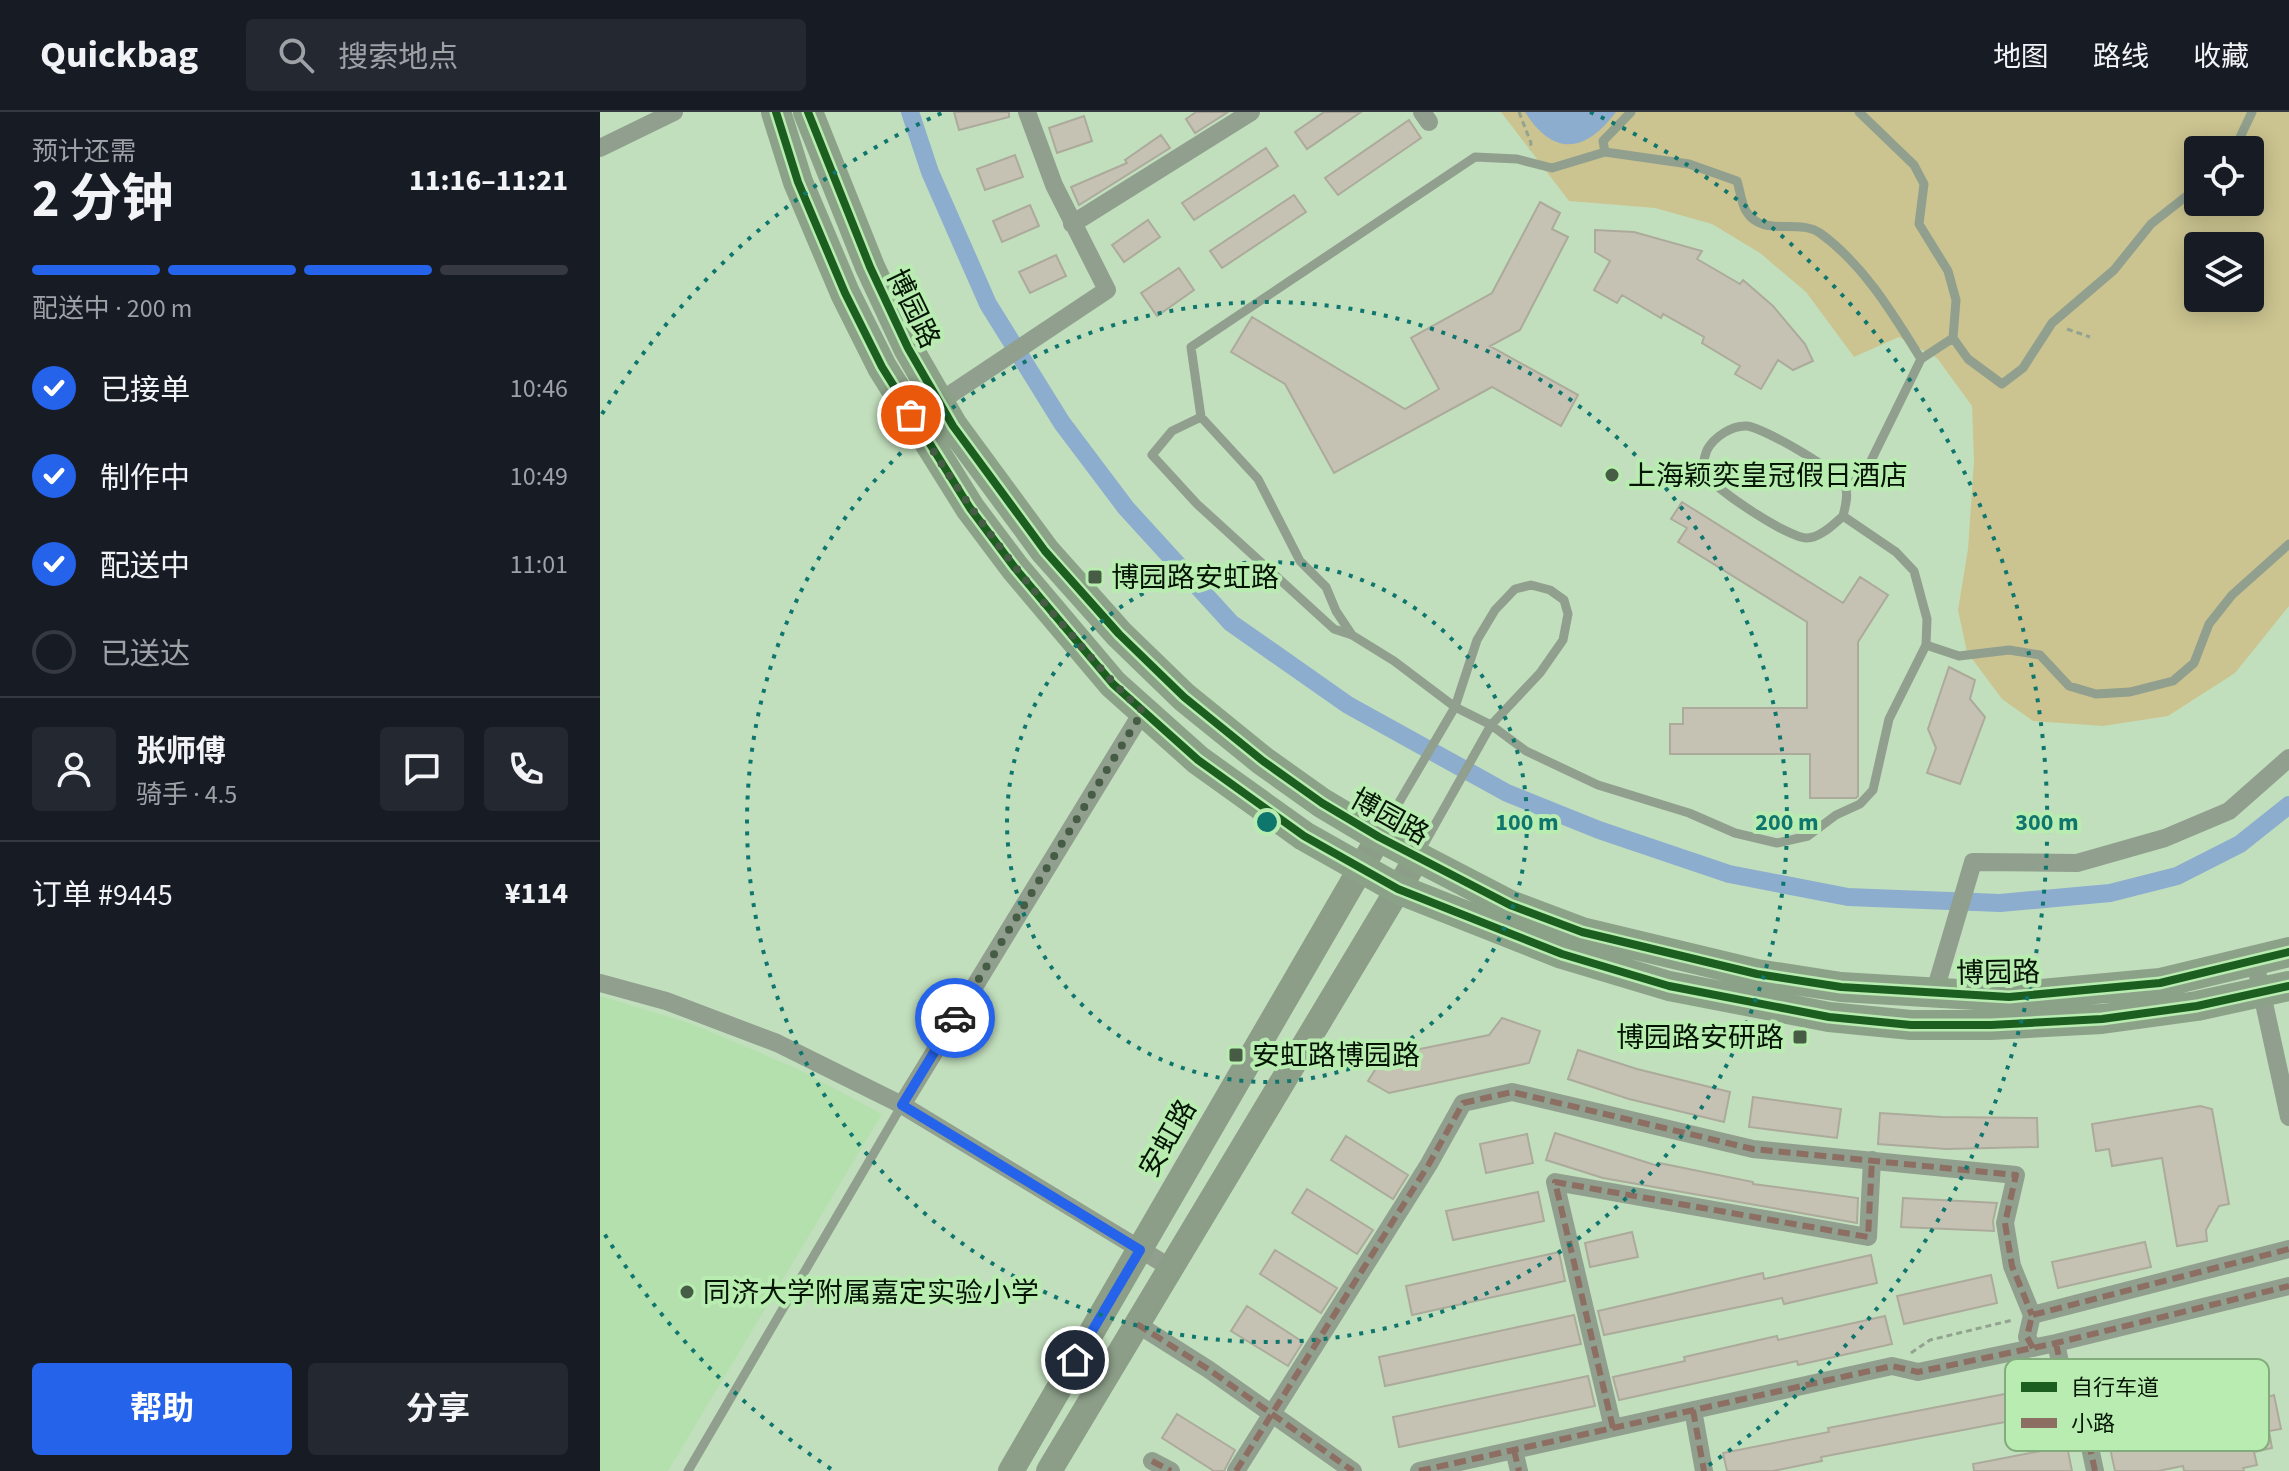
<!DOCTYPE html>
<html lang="zh">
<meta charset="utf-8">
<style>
body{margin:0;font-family:"Source Sans 3","Noto Sans SC",sans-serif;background:#242831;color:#f1f3f6;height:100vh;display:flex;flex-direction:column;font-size:30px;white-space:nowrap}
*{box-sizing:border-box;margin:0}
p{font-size:26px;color:#9ea1a6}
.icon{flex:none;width:44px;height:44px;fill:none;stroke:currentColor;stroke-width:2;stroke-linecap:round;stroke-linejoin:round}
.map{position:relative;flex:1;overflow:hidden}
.details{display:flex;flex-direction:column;background:#171b24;width:600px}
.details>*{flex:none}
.controls{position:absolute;left:1584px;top:24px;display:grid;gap:16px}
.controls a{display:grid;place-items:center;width:80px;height:80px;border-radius:8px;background:#171b24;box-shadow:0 4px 20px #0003;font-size:40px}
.pin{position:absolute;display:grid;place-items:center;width:68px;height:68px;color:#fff;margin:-34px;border:4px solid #fff;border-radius:50%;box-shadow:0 2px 8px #0007}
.courier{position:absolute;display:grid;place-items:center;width:80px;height:80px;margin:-40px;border:6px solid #2563eb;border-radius:50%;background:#fff;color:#222;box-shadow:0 2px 10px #0007}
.summary em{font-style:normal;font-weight:700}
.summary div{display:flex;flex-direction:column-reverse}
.summary{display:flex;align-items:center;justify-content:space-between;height:136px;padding:0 32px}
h1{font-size:52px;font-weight:700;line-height:60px}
.bar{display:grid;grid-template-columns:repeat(4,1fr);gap:12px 8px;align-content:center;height:96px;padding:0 32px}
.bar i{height:10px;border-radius:6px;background:#363941}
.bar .selected{background:#2563eb}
.bar p{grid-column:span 4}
.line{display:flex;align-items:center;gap:20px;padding:0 32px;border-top:2px solid #363941}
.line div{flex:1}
.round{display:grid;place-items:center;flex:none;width:84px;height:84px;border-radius:8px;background:#242831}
ol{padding:0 32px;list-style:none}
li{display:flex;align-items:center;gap:24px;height:88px}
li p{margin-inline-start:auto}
li .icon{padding:8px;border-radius:50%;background:#2563eb;color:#fff;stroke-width:4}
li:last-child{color:#9ea1a6}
li i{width:44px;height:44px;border:4px solid #363941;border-radius:50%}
.action{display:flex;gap:16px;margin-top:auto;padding:16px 32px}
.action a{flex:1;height:92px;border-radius:8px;background:#2563eb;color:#fff;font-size:32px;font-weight:700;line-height:92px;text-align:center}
.action a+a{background:#242831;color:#f1f3f6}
header{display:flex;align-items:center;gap:48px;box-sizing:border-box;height:112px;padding:0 40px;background:#171b24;border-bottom:2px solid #363941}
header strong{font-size:38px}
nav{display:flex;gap:44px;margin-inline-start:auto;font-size:28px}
.search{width:560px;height:72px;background:#242831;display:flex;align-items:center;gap:20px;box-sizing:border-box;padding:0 28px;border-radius:8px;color:#9ea1a6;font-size:30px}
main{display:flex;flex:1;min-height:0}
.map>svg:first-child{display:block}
</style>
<header>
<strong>Quickbag</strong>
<div class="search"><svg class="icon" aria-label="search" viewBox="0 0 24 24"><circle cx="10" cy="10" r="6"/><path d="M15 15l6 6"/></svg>搜索地点</div>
<nav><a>地图</a><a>路线</a><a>收藏</a></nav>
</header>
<main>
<section class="details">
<div class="summary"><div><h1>2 分钟</h1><p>预计还需</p></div><em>11:16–11:21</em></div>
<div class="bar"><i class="selected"></i><i class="selected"></i><i class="selected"></i><i></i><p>配送中 · 200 m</p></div>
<ol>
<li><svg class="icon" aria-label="check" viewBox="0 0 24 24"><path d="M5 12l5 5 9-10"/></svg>已接单<p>10:46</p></li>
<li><svg class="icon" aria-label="check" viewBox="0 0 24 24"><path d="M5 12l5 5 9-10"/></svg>制作中<p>10:49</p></li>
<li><svg class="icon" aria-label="check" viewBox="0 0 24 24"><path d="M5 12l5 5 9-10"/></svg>配送中<p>11:01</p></li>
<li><i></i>已送达</li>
</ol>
<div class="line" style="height:144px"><a class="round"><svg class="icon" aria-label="person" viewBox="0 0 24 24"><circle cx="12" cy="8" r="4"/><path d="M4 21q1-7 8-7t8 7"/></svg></a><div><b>张师傅</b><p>骑手 · 4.5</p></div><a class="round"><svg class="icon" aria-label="chat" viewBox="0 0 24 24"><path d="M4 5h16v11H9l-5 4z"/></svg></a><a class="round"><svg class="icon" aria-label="phone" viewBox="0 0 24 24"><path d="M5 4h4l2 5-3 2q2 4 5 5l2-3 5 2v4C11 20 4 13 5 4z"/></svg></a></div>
<div class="line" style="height:104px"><div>订单 #9445</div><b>¥114</b></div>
<div class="action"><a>帮助</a><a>分享</a></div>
</section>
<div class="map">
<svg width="1689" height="1359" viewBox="0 0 1689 1359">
<rect width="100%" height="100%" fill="#c2dfbd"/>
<!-- built -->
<path fill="#b4e0ad" d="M0,884l92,28 106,45 84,45 -214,357h-68z"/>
<!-- green -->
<path fill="#cbc490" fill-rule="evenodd" d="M901,0h788v494l-54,67 -67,43 -65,10 -70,-5 -31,-22 -35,-47 -9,-42 10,-61 6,-88 -2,-55 -35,-48 -38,-21 -45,20 -48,-65 -46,-39 -48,-29 -57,-16 -86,-7zM1598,38h52v52h-52zM1598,134h52v52h-52z"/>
<!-- water -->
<path fill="#8cadce" d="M925,0h91c-30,40 -62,46 -91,0z"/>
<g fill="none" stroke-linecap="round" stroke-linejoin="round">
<!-- canal -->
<path stroke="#8cadce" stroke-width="18" d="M310,0l20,60 58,132 74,119 64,85 105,115 117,82 159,88 92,37 130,44 119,23 152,6 110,-10 67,-17 63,-32 49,-39"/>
</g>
<!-- building -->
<path fill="#c5c2b3" stroke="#acab9b" stroke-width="2" d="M354,0h55v5l-50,13z
M596,0h32l-33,21 -9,-14z
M724,0h37l-54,37 -12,-17z
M484,4l8,25 -35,12 -8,-25z
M809,8l12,18 -83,57 -13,-17z
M561,23l9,13 -91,57 -8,-18 56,-24 -2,-3z
M666,36l12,18 -84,54 -12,-17z
M415,43l8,22 -38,13 -8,-21z
M694,83l12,17 -84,56 -12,-17z
M940,90l20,11 -8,16 16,8 -48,93 -30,16 88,49 -17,31 -69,-39 -158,86 -49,-89 -54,-32 21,-35 153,92 34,-20 -28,-51 81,-45z
M430,93l9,21 -37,16 -9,-21z
M548,108l12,17 -36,25 -12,-17z
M995,118l39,2 68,19 -5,8 43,25 3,-4 30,26 32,38 8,17 -20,9 -15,-10 -17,29 -26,-15 5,-8 -38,-23 2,-6 -41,-23 -2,4 -39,-23 -5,8 -23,-13 16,-29 -15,-9z
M456,143l10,21 -36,17 -11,-21z
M579,156l15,22 -37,26 -16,-23z
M1082,390l161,101 17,-26 28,18 -30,47v154l-2,2h-46v-44h-140v-30h13v-16h124v-86l-129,-80 9,-14 -16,-9z
M1349,555l26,13 -5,19 15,18 -25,67 -33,-11 9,-25 -8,-19z
M902,906l38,13 -11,32 -140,30 -21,-12 26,-41 16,11 79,-16z
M978,938l59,19 93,23 -6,30 -95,-23 -61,-20z
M1153,985l88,12 -4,29 -88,-11z
M1600,994l12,3 17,95 -10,2 -13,24 1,11 -30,5 -15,-88 -50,8 -3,-17 -13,2 -4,-27z
M1280,1001l62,4 95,1 1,29 -92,2 -68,-5z
M955,1021l103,33 1,-3 94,19v2l105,14 -1,25 -254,-45 -57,-18z
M927,1022l6,29 -47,10 -6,-29z
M746,1024l62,39 -15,24 -62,-39z
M707,1077l66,41 -16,24 -65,-41z
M938,1080l6,29 -91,19 -7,-29z
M1303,1086l94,5 -4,18 1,10 -93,-4z
M1032,1120l6,25 -48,10 -5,-24z
M1545,1130l6,25 -93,21 -6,-26z
M675,1138l62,38 -16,25 -61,-39z
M959,1140l6,29 -153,34 -6,-29z
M1271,1143l6,28 -93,21 -2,-6 -178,37 -6,-24 165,-38 1,6z
M1391,1163l6,28 -93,21 -7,-28z
M647,1194l56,36 -15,24 -57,-35z
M974,1203l7,29 -196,42 -6,-29z
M1285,1204l7,28 -94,21 -1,-4 -178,39 -6,-23 72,-16 -1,-4 93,-21 1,4z
M1618,1250l1,5 16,-4 29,19 4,15 6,-2 7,34 -12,2 3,17 -18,4 3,13 -14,3 1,3h-60l-1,-5 -25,5h-43l-15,-69 10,-2 3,-13 9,-8 10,-2 36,11 -3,-15z
M988,1264l7,30 -196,41 -6,-30z
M1431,1277l6,27 -216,41 1,4 -49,10h-46l-4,-18 106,-21 -1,-4z
M577,1302l58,36 -11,21h-10l-52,-33z
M1467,1334l5,25h-98l-1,-7z"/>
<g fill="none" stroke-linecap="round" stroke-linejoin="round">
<!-- path -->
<path stroke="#92a38f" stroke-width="3" stroke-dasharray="6 4" stroke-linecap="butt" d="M919,0l12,31 -1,7
M1467,217l23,8
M1311,1241l19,-13 83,-20"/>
<!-- service -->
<path stroke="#919f8e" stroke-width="9" d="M1259,0l55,53 10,19 -5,40 29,47 8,29 -3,38 15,21 34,25 21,-16 29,-45 62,-53 37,-46 47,-37
M1634,38l18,-38
M1005,40l-2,-11 28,-29
M1321,247l32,-21
M601,305l-29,14 -20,24 45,49 137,125 18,6 42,26 61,46 36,18 35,26 72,34 91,28 46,20 42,10 31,-7 28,-21 24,-11 13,-14 16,-71 37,-74 1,-26 -13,-48 -18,-19 -53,-36c2,-9 6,-21 2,-30 -6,-15 -81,-58 -98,-60 -15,-1 -33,11 -40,24 -3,8 -5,15 -2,23 7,15 85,66 102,65 13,0 27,-14 36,-22
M752,523l-16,-24 -10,-24 -26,-26 -42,-82 -57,-62 -10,-70 284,-190 42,2 35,9 53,-16 84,12 48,17c3,9 4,21 9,30 16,27 52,7 74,22 44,32 73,81 101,126l-58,118 -18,9
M1326,533l33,11 50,-6 31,5 29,31 27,8 34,-2 43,-11 21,-18 15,-39 23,-29 57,-51
M781,721l74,-126 22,-67 18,-30 20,-21 16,-4 19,5 14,10 4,14 -5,26 -23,33 -49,52 -72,128
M88,1359l214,-366"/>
<!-- minor -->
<path stroke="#919f8e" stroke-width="18" d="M822,0l7,10
M0,36l74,-36
M472,112l179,-112
M339,290l168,-112 -53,-105 -27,-73
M1655,850l34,155
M0,871l66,18 111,42 125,62 269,163
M1334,882l39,-132 104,1 88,-25 64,-27 60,-53
M302,993l241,-394
M537,1212l71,45 145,102
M1456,1231l12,58 15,13 12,57
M1433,1236l-6,-11 5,-22 257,-66
M1093,1298l11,61
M1013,1316l-58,-246 313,55 4,-77
M914,1338l5,21
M552,1349l19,10
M636,1359l193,-307 34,-61 49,-11 241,57 263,26 -11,48 7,43 20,49
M819,1359l473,-105 26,6 138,-29 233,-57"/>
<!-- secondary -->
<path stroke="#8c9e88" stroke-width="26" d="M411,1359l368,-634
M449,1359l369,-615"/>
<!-- primary -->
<path stroke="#8ca288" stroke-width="30" d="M176,0l22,70 47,111 37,74 88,141 45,60 98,116 85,76 106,76 94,53 164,65 107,32 160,31 82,8h80l111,-6 95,-13 92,-20
M208,0l62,155 38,81 45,78 92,125 74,83 65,63 79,64 59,42 57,34 131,68 72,27 175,42 84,13 168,10 151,-14 129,-31"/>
<!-- quiet -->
<path stroke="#8d6e63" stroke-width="6" stroke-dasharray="12 6" stroke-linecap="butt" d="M537,1212l71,45 145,102
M1456,1231l12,58 15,13 12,57
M1433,1236l-6,-11 5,-22 257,-66
M1093,1298l11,61
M1013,1316l-58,-246 313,55 4,-77
M914,1338l5,21
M552,1349l19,10
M636,1359l193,-307 34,-61 49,-11 241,57 263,26 -11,48 7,43 20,49
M819,1359l473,-105 26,6 138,-29 233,-57"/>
<!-- cycleway casing -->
<g stroke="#b8ecb0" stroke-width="13">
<path id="cycleway" d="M176,0l22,70 47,111 37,74 88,141 45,60 98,116 85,76 106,76 94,53 164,65 107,32 160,31 82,8h80l111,-6 95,-13 92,-20
M208,0l62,155 38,81 45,78 92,125 74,83 65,63 79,64 59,42 57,34 131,68 72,27 175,42 84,13 168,10 151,-14 129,-31"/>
</g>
<!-- cycleway -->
<use href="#cycleway" stroke="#1b5e20" stroke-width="8"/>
</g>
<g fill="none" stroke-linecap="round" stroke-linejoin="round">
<!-- done -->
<path stroke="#465c44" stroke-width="8" stroke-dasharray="0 14.4" d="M311,303c45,75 95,144 152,210 26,30 50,60 80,86l-188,307"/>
<!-- route -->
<path stroke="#2563eb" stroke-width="10" d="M355,906l-53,87 238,145 -65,110"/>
</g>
<!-- distance rings -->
<g fill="none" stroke="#0f766e" stroke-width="4" stroke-dasharray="4 8">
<circle cx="667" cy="710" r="260"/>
<circle cx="667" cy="710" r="520"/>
<path d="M231 1357A780 780 0 0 1 2 1118M2 302A780 780 0 0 1 344 0M990 0A780 780 0 0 1 1103 1357"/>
</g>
<!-- markers -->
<g fill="#465c44" stroke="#b8ecb0" stroke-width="3">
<circle cx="1012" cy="363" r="8"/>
<rect x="487" y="457" width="16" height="16" rx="4"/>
<rect x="1192" y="917" width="16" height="16" rx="4"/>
<rect x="628" y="935" width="16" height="16" rx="4"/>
<circle cx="87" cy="1180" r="8"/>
</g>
<g text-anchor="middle" stroke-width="8" stroke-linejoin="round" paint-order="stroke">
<!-- street labels -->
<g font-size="28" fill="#041603" stroke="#b8ecb0">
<text transform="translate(314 196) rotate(64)" y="10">博园路</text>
<text transform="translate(790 704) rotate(29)" y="10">博园路</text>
<text transform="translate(1398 860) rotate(-1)" y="10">博园路</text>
<text transform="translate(567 1026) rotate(-60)" y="10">安虹路</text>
</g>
<!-- poi labels -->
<g font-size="28" fill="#041603" stroke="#b8ecb0" text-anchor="start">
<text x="1028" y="373">上海颖奕皇冠假日酒店</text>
<text x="511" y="475">博园路安虹路</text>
<text x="1184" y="935" text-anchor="end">博园路安研路</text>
<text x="652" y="953">安虹路博园路</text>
<text x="103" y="1190">同济大学附属嘉定实验小学</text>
</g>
</g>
<!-- legend -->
<rect x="1405" y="1247" width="264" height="92" rx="12" fill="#b8ecb0" stroke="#82ac7c" stroke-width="2"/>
<rect x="1421" y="1270" width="36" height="10" fill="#1b5e20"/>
<rect x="1421" y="1306" width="36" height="10" fill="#8d6e63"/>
<g font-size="22" fill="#041603">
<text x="1471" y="1283">自行车道</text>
<text x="1471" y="1319">小路</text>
</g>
<circle cx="667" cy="710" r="12" fill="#0f766e" stroke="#b8ecb0" stroke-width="4"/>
<g font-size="24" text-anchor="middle" font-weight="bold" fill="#0f766e" stroke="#b8ecb0" stroke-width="8" stroke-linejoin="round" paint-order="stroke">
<text x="927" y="718">100 m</text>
<text x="1187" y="718">200 m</text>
<text x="1447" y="718">300 m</text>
</g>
</svg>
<div class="controls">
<a><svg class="icon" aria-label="locate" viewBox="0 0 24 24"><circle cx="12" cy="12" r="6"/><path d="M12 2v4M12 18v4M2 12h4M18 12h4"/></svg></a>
<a><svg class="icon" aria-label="layers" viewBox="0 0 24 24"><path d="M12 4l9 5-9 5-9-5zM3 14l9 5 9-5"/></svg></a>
</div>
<div class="pin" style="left:311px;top:303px;background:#ea580c"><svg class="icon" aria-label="bag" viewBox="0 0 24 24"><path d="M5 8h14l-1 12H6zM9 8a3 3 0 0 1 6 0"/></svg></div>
<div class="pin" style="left:475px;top:1248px;background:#1f2937"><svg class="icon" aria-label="home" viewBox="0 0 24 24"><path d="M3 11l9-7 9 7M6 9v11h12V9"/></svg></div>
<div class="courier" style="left:355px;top:906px"><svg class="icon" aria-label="car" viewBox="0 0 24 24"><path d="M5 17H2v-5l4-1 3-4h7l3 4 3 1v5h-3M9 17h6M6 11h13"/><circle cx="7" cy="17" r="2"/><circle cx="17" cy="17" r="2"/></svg></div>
</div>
</main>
